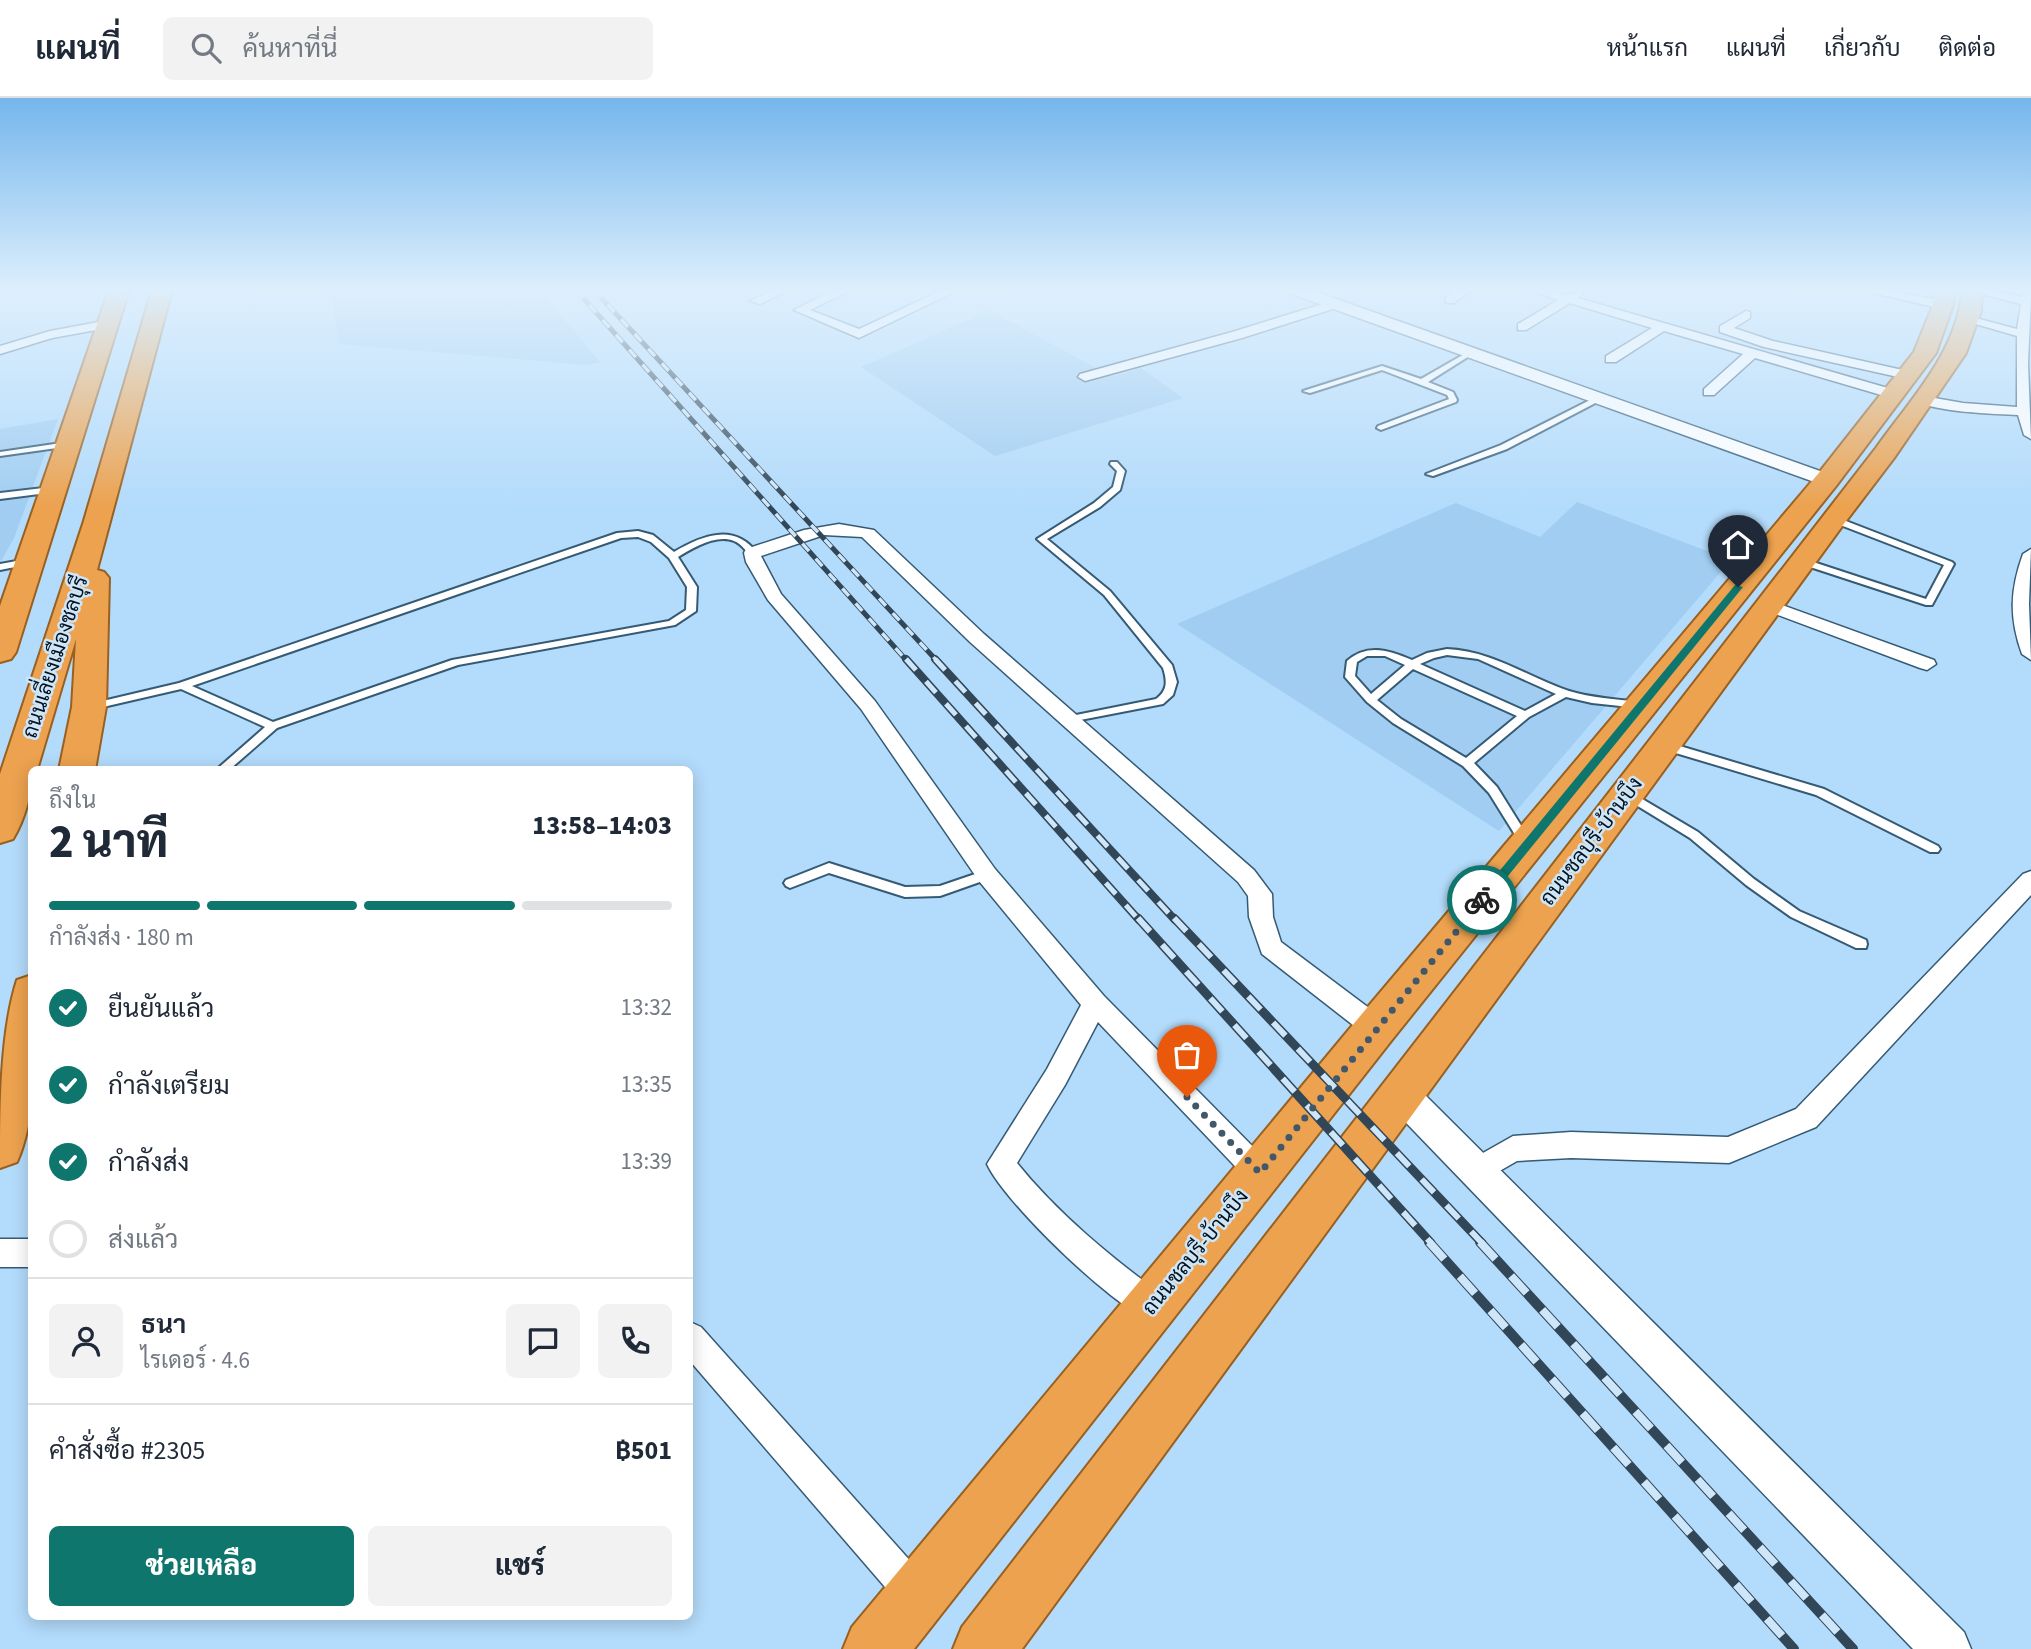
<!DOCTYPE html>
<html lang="th">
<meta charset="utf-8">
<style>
body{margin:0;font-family:"Source Sans 3",Sarabun,sans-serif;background:#f2f2f3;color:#1f2937;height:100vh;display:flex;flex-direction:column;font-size:26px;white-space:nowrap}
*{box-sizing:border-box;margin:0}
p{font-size:23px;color:#747a83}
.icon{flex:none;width:38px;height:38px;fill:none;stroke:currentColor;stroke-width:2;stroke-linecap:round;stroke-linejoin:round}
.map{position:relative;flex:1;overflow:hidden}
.panel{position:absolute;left:28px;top:668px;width:665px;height:854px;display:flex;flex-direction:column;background:#fff;border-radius:10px;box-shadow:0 4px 18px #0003}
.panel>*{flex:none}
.pin{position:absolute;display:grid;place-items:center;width:60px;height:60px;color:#fff;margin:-72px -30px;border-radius:50% 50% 50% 0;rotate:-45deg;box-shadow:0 0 7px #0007}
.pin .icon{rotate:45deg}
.courier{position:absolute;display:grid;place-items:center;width:70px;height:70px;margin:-35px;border:5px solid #0f766e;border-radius:50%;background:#fff;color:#222;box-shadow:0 2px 9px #0007}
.headline em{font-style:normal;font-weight:800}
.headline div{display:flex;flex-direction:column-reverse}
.headline{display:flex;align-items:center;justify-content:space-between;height:119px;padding:0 21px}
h1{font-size:46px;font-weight:800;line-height:52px}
.bar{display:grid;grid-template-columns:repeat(4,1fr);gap:10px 7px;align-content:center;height:84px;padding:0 21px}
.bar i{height:9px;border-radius:5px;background:#e0e1e3}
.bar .current{background:#0f766e}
.bar p{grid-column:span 4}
.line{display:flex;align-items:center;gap:18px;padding:0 21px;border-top:2px solid #e0e1e3}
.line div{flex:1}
.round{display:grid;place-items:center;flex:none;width:74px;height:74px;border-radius:10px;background:#f2f2f3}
ol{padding:0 21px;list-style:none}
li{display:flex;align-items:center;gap:21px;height:77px}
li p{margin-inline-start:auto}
li .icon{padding:7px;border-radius:50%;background:#0f766e;color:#fff;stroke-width:4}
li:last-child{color:#747a83}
li i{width:38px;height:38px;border:4px solid #e0e1e3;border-radius:50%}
.button{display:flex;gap:14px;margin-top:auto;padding:14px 21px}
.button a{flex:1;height:80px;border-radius:10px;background:#0f766e;color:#fff;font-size:28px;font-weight:800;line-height:80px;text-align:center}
.button a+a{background:#f2f2f3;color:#1f2937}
header{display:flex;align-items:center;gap:42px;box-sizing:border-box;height:98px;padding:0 35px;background:#fff;border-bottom:2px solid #e0e1e3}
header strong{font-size:33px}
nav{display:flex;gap:38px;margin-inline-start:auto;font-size:24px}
.search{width:490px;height:63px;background:#f2f2f3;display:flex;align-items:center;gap:18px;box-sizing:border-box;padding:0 24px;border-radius:10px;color:#747a83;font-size:26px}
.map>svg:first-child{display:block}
</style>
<header>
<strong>แผนที่</strong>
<div class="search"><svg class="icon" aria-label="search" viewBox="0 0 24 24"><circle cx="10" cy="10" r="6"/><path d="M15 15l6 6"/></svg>ค้นหาที่นี่</div>
<nav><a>หน้าแรก</a><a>แผนที่</a><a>เกี่ยวกับ</a><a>ติดต่อ</a></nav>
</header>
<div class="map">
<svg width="2031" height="1551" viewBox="0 0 2031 1551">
<rect width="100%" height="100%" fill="#b3dbfb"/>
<!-- built -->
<path fill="#a0cdf1" d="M331,192h208l61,72 -13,3 -248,-21z
M987,211l126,68 28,-9 42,30 -188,58 -134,-89 110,-48z
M58,321l-44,119 -14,25v-134z
M1577,404l154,58 -232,271 -322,-207 279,-121 84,34z"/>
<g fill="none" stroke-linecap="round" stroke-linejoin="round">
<!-- service casing -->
<g stroke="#355a74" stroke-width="4">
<path id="service" d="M1468,254l6,1 -46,29 25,10 4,8 -1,2 -75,28 -4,-2 1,-2 71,-27 -2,-4 -65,-25 -72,23 -7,-2 79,-25 39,13z
M1596,299l7,2 -96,50 -74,27 -7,-2 75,-29z
M68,344l4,2 -1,2 -71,10v-4z
M1111,364h6l8,9 -5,19 -20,17 -53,32 63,52 62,74 5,17 -4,13 -10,9 -93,18 -5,-3 1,-2 90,-18c12,-9 11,-18 7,-31l-59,-73 -67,-56 57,-36 19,-16 4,-16 -7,-7z
M52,389l3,1v4l-55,7v-6z
M1833,418l119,46 2,2 -22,41h-6l-128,-42v-4h6l122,40 18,-34 -114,-44 -1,-2z
M638,433l15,4 21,17c27,-16 60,-30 83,1l-5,3c-6,-4 -10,-12 -18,-15 -18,-7 -41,7 -56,16l19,30 -1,24 -21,14 -217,40 -181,63 -48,42h-13l49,-43 -84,-38 -91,21 -5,-3 5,-3 89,-21 438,-150zM638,439l13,5 18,16 18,29 -1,23 -17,11 -217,39 -179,62 -81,-36 429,-148z
M22,462l5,3 -2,2 -25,5v-6z
M1447,551c46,2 80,28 122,42 22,7 47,8 70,11l5,3 -5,3 -47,-5 -26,-6 -37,20 -55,46 23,24 35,56 -2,3h-8l-33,-53 -26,-27 -70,-43 -26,-21 -22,-25 2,-16c20,-18 42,-11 65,-1l15,-7zM1447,557l31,4 78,35 -31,17 -105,-47 14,-6zM1367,558h18l20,9 -34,29 -16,-18 2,-14zM1413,571l104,47 -51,42 -65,-39 -24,-19z
M1663,643l161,48 114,57 2,3 -2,3h-8l-114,-57 -157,-47 -1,-3z
M1627,692l71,42 56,47 45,32 67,29 1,4 -1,4h-10l-65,-31 -45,-32 -56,-47 -67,-41 -2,-3z
M829,765l76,24 35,-1 47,-16 6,5 -2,3 -51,18 -35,1 -76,-24 -39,15 -4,-2 -2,-3 2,-3z"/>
</g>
<!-- minor casing -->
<g stroke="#355a74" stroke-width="3">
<path id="minor" d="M772,192h17l-29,14 -10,-3z
M834,192h17l-41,20 49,19 83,-39h16l-99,48 -65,-28z
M1456,192h15l-17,13h-8v-6z
M1531,192h20l16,5 14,-4 2,3 -5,4 320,93 2,3 -2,3h-10l-133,-39 -41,37h-10v-6l39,-35 -79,-23 -48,31h-10v-6l46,-28 -82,-25 -44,27h-8v-6l40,-24z
M1861,192h26l56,11 6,4 -6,4z
M1966,192h24l32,7 1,-7h8l-3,74 3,75 -7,-4 -6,-20c-22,-1 -87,-3 -102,-15l7,-4 40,7 54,4v-71l-55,-16 6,-4 49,13 4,-25z
M1335,202l4,1v6l-97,31 -157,43 -7,-4 2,-3 152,-42z
M1746,213l4,1v6l-16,10 39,13 134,30 7,4 -7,4 -143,-32 -44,-15v-6z
M109,222l4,1v6l-61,11 -52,16v-8l50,-15z
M839,426l35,6 110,104 270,236 18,24 1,23 8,25 104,78 4,8 -4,8 -9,3 -9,-3 -105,-82 -13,-37 -1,-21 -10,-14 -268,-240 -108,-105 -38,-2 -63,21 20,38 94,107 120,168 109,127 166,168 4,9 -4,9 -10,4 -10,-4 -152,-160 -33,63 -48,78c41,51 93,93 145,132l4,11 -4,11 -11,4c-40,-16 -146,-118 -164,-157l60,-95 34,-64 -102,-124 -118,-172 -93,-109 -22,-38 -2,-9 2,-4 58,-19z
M2031,451l-2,55 2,56 -9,-6c-13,-36 -12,-64 1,-100z
M1768,502l166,60 2,4 -9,6 -7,-2 -158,-59 -3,-4 3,-4z
M2031,773v24l-215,232 -87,36 -158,-5 -54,3 -40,23 -10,-4 -4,-9 4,-9 46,-26 58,-4 157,5 68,-28 227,-235z
M0,1141h32v28h-32z
M690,1224l11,5 229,256 5,13 -5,13 -13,5 -13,-5 -214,-248z"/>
</g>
<!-- tertiary casing -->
<g stroke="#355a74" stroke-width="3">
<path id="tertiary" d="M1287,192h24l523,186 3,4 -3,4h-14l-531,-191z
M1400,980l12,4 552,550 7,17h-58l-525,-545 -6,-11 6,-11z"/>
</g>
<!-- trunk casing -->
<g stroke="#986021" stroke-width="4">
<path id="trunk" d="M109,192h20l-113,362 -5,7 -11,3v-56z
M152,192h20l-75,280 7,2 5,6 -3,129 -11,63h-36l13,-63 4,-68 -39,131h-5c0,23 -7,49 -19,69l-13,4v-69l83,-250z
M1934,192h20l-1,15 -17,48 -100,133 -445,555 -477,608h-71l9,-22 509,-612 457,-541 96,-122 19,-47z
M1962,192h20l-1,21 -15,42 -72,105 -51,67 -821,1124h-69l9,-22 914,-1179c34,-48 82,-97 86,-158z
M32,877c0,58 9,133 -15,187l-17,6c0,-58 0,-135 17,-188z"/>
</g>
<!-- service -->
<use href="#service" fill="#fff" fill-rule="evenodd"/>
<!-- minor -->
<use href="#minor" fill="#fff" fill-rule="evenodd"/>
<!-- tertiary -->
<use href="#tertiary" fill="#fff" fill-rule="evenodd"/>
<!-- trunk -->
<use href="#trunk" fill="#eca24f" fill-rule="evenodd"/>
<!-- rail-far3 casing -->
<g stroke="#314656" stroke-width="5">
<path id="rail-far3" d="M576,192l331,371
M594,192l343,371"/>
</g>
<!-- rail-far2 casing -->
<g stroke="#314656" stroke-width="8">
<path id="rail-far2" d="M906,561l233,261
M935,561l240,261"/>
</g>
<!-- rail-far1 casing -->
<g stroke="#314656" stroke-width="9">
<path id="rail-far1" d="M1138,820l293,325
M1174,820l308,325"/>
</g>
<!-- rail casing -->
<g stroke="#314656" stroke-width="10">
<path id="rail" d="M1429,1144l365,407
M1480,1144l373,407"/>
</g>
<!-- rail-far3 -->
<use href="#rail-far3" stroke="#cee6f9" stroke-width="3.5" stroke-dasharray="10" stroke-linecap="butt"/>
<!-- rail-far2 -->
<use href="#rail-far2" stroke="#cee6f9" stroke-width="5" stroke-dasharray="15" stroke-linecap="butt"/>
<!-- rail-far1 -->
<use href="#rail-far1" stroke="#cee6f9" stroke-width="6" stroke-dasharray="18" stroke-linecap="butt"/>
<!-- rail -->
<use href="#rail" stroke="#cee6f9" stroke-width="8" stroke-dasharray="23" stroke-linecap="butt"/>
</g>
<!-- sky -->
<linearGradient id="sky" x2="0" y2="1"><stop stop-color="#75b6ec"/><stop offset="0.47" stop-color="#ddeffd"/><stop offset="1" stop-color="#ddeffd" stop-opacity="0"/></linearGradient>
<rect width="2031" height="409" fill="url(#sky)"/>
<!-- route -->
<path fill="#0f766e" d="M1735,487l8,2 -257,316h-8v-6z"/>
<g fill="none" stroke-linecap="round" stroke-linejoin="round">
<!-- done -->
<path stroke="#41586a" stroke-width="7" stroke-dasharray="0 12.6" d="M1187,999l73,76 222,-273"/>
</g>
<g text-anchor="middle" stroke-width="5" stroke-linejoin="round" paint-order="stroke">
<!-- street labels -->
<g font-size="21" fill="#04121c" stroke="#cee6f9">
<text transform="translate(55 559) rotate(-72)" y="7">ถนนเลี่ยงเมืองชลบุรี</text>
<text transform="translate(1591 743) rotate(-53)" y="7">ถนนชลบุรี-บ้านบึง</text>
<text transform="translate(1195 1154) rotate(-51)" y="7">ถนนชลบุรี-บ้านบึง</text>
</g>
</g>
</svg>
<div class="pin" style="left:1187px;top:999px;background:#ea580c"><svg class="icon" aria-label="bag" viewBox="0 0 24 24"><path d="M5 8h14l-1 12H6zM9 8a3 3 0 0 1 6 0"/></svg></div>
<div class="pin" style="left:1738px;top:489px;background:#1f2937"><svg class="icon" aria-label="home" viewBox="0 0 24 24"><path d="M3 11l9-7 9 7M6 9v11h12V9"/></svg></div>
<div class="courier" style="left:1482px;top:802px"><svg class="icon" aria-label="bike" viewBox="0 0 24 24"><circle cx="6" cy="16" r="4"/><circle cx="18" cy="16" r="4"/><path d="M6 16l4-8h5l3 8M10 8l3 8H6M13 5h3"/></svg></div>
<section class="panel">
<div class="headline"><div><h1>2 นาที</h1><p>ถึงใน</p></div><em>13:58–14:03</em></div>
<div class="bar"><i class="current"></i><i class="current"></i><i class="current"></i><i></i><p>กำลังส่ง · 180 m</p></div>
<ol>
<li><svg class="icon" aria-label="check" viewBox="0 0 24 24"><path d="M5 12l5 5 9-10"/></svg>ยืนยันแล้ว<p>13:32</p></li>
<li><svg class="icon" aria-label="check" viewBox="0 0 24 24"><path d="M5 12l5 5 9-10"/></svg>กำลังเตรียม<p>13:35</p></li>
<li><svg class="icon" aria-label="check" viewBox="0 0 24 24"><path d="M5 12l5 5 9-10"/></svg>กำลังส่ง<p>13:39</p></li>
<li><i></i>ส่งแล้ว</li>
</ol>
<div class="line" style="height:126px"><a class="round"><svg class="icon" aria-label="person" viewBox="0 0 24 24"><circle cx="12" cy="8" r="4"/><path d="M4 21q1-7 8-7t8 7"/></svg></a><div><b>ธนา</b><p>ไรเดอร์ · 4.6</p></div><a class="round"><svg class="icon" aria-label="chat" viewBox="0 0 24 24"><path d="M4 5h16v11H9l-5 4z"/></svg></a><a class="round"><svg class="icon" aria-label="phone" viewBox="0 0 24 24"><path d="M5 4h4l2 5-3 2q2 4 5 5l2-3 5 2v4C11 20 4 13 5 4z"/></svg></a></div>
<div class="line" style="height:91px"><div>คำสั่งซื้อ #2305</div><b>฿501</b></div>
<div class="button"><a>ช่วยเหลือ</a><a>แชร์</a></div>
</section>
</div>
